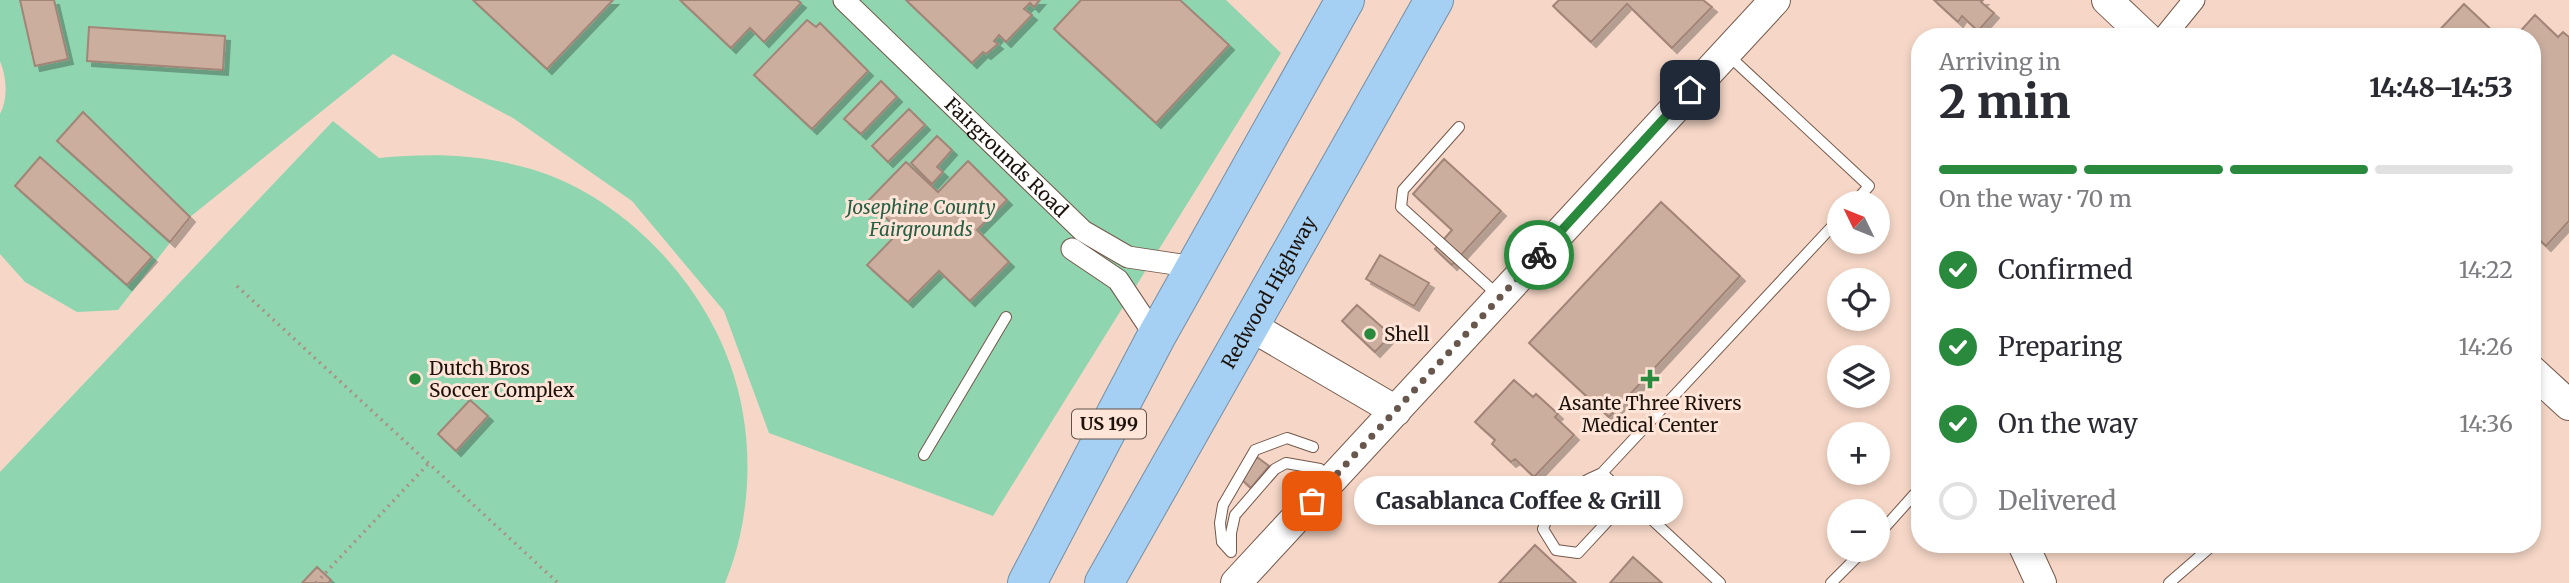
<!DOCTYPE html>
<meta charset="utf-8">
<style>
body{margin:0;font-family:Merriweather,serif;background:#f2f2f3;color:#2b2b33;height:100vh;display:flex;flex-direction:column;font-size:26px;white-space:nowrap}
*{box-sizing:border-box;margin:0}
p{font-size:23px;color:#7c7c81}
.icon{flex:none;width:38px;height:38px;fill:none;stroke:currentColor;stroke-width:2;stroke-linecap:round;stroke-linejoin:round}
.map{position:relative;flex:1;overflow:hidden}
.details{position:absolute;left:1911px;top:28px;width:630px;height:525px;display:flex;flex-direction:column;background:#fff;border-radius:28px;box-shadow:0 4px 10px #0003}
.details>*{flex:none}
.needle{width:46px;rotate:313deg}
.tools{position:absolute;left:1827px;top:191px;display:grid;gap:14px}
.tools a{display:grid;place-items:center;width:63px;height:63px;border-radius:50%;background:#fff;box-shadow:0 4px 10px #0003;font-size:35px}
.pin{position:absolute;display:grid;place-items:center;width:60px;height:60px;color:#fff;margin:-30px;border-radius:14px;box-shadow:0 4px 10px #0006}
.courier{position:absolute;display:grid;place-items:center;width:70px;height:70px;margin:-35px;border:5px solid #29893c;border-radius:50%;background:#fff;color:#222;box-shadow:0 2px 9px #0007}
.bubble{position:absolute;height:49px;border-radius:24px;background:#fff;box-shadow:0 4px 10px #0003;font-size:23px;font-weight:800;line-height:49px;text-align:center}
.overview em{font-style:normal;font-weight:800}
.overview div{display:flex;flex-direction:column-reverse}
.overview{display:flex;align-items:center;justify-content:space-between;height:119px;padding:0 28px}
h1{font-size:46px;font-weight:800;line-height:52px}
.bar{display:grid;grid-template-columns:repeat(4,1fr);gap:10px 7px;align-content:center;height:84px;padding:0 28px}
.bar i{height:9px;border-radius:5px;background:#e1e1e2}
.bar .current{background:#29893c}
.bar p{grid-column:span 4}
ol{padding:0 28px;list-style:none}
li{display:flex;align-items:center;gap:21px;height:77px}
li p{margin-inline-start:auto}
li .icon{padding:7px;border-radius:50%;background:#29893c;color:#fff;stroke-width:4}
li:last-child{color:#7c7c81}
li i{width:38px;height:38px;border:4px solid #e1e1e2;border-radius:50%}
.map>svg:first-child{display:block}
</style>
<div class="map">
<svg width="2569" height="583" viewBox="0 0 2569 583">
<defs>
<filter id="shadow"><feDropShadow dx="5" dy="5" stdDeviation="0" flood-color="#0004"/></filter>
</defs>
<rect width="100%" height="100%" fill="#f6d7c7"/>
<!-- green -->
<path fill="#8fd5af" d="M0,0h1226l55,53 -288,463 -224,-83 -45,-122 -92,-110 -119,-83 -120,-64 -203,163 -72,93 -41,2 -52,-30 -25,-28v-140c8,-15 7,-36 0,-53z
M333,121l46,37c52,-5 101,-4 152,11 89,26 168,108 199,195 25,69 23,152 -5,219h-725v-111z"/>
<!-- building -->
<path fill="#ccae9f" stroke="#a28577" stroke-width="2" filter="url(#shadow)" d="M20,0h34l14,59 -33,7z
M473,0h140l-66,69z
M680,0h117l4,3 -37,39 -14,-14 -19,20z
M906,0h134l-6,7 -4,-4 -6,6 8,6 -26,27 -7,-7 -5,6 4,3 -12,10 -3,-2 -11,11z
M1081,0h99l49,45 -73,78 -102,-94z
M1559,0h144l9,7 -40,41 -45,-44 -36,38 -38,-36z
M1934,0h49l-2,2 13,11 -16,18 -16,-15 -4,6z
M2464,4l35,33h-66z
M2535,15l23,22 5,-5 6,5v184l-23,25 -14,-13v-196h-17z
M807,20l9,7 4,-4 48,48 -56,58 -58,-54z
M89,27l136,9 -2,34 -136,-9z
M881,81l16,16 -36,37 -17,-15z
M909,109l16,16 -37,37 -16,-16z
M83,112l107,105 -20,25 -113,-101z
M937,136l15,14 -15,17 6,5 -11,12 -21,-21z
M40,157l112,100 -25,28 -112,-99z
M1444,159l57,52 -49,54 -17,-16 17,-19 -39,-36z
M968,161l39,39 -30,30 32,32 -39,39 -31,-30 -31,31 -41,-37 33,-34 -32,-30 38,-39 32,30z
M1661,202l79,74 -131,141 -80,-74z
M1380,255l49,28 -15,23 -48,-27z
M1357,305l34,30 -16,17 -33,-31z
M1514,380l19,17 3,-3 22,20 -3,3 19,18 -40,42 -19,-18 -4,3 -19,-18 3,-4 -20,-18z
M470,400l18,16 -32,35 -18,-17z
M1257,457l12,9 -18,22 -10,-9z
M1535,545l17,16 24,22h-77z
M1633,557l29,26h-52z
M317,567l14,13 -3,3h-26z"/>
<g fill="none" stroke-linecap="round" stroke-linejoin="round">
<!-- lane casing -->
<g stroke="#73584a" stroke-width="12">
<path id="lane" d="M1727,54l142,132 -15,17
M1459,127l-56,63 -2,17 99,90
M924,455l82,-138
M1602,473c-30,13 -48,23 -59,56l13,21 22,3 51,-55
M1878,535l42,-47
M1231,552l-9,-10 -2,-19 3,-18 32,-55 32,-12 26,9
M1231,552v-19l4,-18 40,-46 11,-6 34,6
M1720,583l-118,-110 237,-254
M1831,583l33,-33
M2169,583l45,-39"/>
</g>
<!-- street casing -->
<g stroke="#73584a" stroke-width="23">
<g id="street">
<path id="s1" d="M844,0l239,231 45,26 67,10"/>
<path d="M2164,37l30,-37"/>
<path d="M1072,249l46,31 38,57"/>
</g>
</g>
<!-- secondary casing -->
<g stroke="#73584a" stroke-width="32">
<path id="secondary" d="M2107,0l39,37
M1249,325l147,86
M2532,371l37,34
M2023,544l18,39
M1236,583l539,-583"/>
</g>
<!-- highway casing -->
<g stroke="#758ea3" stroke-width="40">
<g id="highway">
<path d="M1027,583l129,-246 189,-337"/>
<path id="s2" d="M1104,583l330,-583"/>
</g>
</g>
<!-- path -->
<path stroke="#aa9286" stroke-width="3.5" stroke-dasharray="2 5" stroke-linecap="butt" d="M237,286l321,297
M316,583l113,-120"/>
<!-- lane -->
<use href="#lane" stroke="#fff" stroke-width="10"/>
<!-- street -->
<use href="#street" stroke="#fff" stroke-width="21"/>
<!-- secondary -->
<use href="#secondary" stroke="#fff" stroke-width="30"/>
<!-- highway -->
<use href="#highway" stroke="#a5d0f4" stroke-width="38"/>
</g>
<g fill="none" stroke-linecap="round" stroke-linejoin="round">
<!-- done -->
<path stroke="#68574d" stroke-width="7" stroke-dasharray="0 12.6" d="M1312,501l227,-246"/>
<!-- route -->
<path stroke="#29893c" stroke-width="9" d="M1539,255l151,-165"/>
</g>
<!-- markers -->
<g fill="#29893c" stroke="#ffe5d8" stroke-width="2.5">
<circle cx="1370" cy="334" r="7"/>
<circle cx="415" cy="379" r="7"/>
<path d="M1646.5 368.5h7v7h7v7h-7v7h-7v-7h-7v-7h7z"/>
</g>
<g text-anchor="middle" stroke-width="6" stroke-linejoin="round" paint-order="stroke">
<!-- shield labels -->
<rect fill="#ffe5d8" stroke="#605149" stroke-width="2" x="1072" y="409.5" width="74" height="29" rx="5"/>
<g font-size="18" font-weight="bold" fill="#1c120c">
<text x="1109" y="430">US 199</text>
</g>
<!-- street labels -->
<g font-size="19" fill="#1c120c" stroke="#ffe5d8">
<text dy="7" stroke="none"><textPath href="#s1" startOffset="226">Fairgrounds Road</textPath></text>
<text dy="7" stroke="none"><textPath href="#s2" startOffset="334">Redwood Highway</textPath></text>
</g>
<!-- park labels -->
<g font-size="19" font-style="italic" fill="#255f44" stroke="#ffe5d8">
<text x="921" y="214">Josephine County<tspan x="921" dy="22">Fairgrounds</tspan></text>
</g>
<!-- poi labels -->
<g font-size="19" fill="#1c120c" stroke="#ffe5d8" text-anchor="start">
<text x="1384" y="341">Shell</text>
<text x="429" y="375">Dutch Bros<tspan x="429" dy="22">Soccer Complex</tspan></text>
<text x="1650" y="410" text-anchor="middle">Asante Three Rivers<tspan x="1650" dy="22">Medical Center</tspan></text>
</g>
</g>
</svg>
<div class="tools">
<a><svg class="needle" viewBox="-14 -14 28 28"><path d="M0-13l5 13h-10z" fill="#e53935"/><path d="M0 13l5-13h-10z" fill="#7c7c81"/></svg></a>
<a><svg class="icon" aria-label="locate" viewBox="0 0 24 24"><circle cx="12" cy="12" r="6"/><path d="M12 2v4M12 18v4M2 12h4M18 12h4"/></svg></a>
<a><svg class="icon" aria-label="layers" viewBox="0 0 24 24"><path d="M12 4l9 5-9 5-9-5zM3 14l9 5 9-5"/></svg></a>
<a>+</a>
<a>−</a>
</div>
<div class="pin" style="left:1312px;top:501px;background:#ea580c"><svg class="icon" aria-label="bag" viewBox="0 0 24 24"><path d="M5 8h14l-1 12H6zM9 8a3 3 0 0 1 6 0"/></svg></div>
<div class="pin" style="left:1690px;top:90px;background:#1f2937"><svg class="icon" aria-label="home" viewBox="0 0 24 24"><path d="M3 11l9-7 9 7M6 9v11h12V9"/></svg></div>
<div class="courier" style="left:1539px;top:255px"><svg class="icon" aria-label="bike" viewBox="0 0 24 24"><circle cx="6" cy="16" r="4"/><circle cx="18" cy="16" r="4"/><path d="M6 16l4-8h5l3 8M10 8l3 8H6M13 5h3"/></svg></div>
<div class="bubble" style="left:1354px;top:476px;width:329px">Casablanca Coffee &amp; Grill</div>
<section class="details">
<div class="overview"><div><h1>2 min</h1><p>Arriving in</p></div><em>14:48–14:53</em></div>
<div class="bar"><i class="current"></i><i class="current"></i><i class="current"></i><i></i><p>On the way · 70 m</p></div>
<ol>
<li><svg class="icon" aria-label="check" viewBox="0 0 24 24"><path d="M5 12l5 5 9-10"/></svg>Confirmed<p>14:22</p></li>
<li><svg class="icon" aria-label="check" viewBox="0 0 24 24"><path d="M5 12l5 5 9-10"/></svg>Preparing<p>14:26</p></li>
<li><svg class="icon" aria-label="check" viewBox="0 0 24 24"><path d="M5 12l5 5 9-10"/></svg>On the way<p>14:36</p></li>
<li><i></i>Delivered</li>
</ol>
</section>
</div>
